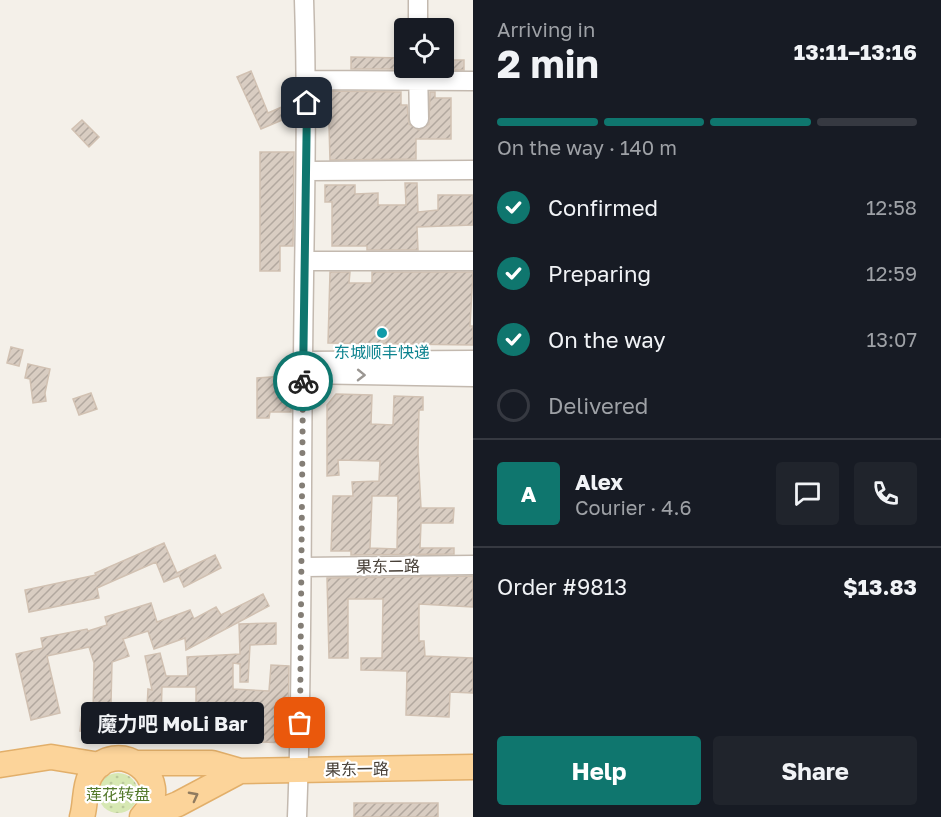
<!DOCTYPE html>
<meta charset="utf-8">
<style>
body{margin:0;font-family:"Golos Text","Noto Sans SC",sans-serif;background:#20242c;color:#f1f3f6;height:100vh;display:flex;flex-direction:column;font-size:22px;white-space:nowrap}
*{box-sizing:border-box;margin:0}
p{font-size:20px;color:#9ea1a6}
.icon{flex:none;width:33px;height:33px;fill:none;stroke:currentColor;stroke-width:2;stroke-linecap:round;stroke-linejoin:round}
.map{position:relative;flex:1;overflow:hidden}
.sheet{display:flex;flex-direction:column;background:#171b24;width:468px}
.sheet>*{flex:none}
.buttons{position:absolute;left:394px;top:18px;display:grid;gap:12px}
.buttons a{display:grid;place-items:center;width:60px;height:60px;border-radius:6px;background:#171b24;box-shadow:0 3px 9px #0003;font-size:30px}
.pin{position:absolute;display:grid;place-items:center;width:51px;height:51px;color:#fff;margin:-26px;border-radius:12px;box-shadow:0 3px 9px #0006}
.courier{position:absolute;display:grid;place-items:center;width:60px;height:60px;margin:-30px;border:4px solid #0f766e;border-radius:50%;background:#fff;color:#222;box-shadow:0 2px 8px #0007}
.bubble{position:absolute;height:42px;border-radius:6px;background:#171b24;box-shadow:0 3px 9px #0003;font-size:20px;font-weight:700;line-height:42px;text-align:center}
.headline em{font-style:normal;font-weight:700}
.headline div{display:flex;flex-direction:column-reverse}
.headline{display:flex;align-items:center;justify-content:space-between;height:102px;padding:0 24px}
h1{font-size:39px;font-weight:700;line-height:45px}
.bar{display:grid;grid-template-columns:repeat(4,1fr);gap:9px 6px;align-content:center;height:72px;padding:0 24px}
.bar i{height:8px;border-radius:4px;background:#363941}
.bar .current{background:#0f766e}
.bar p{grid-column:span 4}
.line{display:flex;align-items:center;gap:15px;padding:0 24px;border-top:2px solid #363941}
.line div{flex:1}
.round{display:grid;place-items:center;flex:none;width:63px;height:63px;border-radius:6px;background:#20242c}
ol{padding:0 24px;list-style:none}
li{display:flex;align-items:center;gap:18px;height:66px}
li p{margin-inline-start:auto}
li .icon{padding:6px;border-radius:50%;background:#0f766e;color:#fff;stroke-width:4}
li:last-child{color:#9ea1a6}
li i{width:33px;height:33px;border:3px solid #363941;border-radius:50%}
.button{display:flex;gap:12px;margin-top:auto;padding:12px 24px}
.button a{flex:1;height:69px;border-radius:6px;background:#0f766e;color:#fff;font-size:24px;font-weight:700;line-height:69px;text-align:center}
.button a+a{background:#20242c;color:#f1f3f6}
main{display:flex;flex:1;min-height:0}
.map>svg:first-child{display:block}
</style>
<main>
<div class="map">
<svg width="473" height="817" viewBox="0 0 473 817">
<defs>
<pattern id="green-dots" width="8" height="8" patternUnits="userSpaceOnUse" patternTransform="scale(1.5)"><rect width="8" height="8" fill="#d7e8b3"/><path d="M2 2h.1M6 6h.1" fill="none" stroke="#bac89b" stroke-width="1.8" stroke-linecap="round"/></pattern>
<pattern id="building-hatch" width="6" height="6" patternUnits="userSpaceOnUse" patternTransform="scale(1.5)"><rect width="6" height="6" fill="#d9cdc2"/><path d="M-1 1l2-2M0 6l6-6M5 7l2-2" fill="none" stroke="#b2a89f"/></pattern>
</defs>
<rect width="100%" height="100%" fill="#f4f0e9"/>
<!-- green -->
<path fill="url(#green-dots)" d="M98 793a20 20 0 1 1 40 0a20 20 0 1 1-40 0Z"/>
<!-- building -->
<path fill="url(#building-hatch)" stroke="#d1c1b2" stroke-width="1.5" fill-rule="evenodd" d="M351,57l54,1 2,11h-56z
M444,60h20v10h-20z
M251,71l17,42 16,-7 5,11 -28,12 -24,-52z
M328,91l73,1v13h6l2,19 10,6 10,-6 1,-32h5v6h16v41h-35v20l-86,1z
M82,120l17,17 -10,10 -17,-18z
M260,152h34l-1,94h-13v25h-20z
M405,183h12l1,29 20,-2v-15h35v30l-56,2 1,23h-51v-4h-35v-44h-7v-17h30v9l23,-1v12h28z
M330,272h20l-1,11h23v-11h101l-3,54h3v19l-145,-2z
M11,347l12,3 -4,16 -12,-3z
M28,364l22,5 -5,24 1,8 -13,2 -3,-24 -5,-1z
M285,373h7l-1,39h-21l-1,6h-12v-40l28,-2z
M91,393l6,16 -18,6 -6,-16z
M336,394l36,1 -1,29 22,1 1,-29 29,1v13h-4l-1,42 3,56h33l-1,15h-32l-1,25h34v6l-103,1v-4h-20l2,-55h20l-1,-14 27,-1 1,-20 -42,-1 1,15 -12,1v-71zM372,496h26l-1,53 -27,-1z
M164,543l13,30 38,-18 6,13 -37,19 -5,-11 -15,6 -8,-20 -59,26 2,10 -70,14 -4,-22 71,-15 -1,-2z
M473,576v31l-54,-3v37h5l1,15 48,2v35l-23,-1 -1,25 -43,-2 1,-44 -46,-1v-12h21l1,-59h-35v59h-19l-2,-80z
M263,594l6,12 -83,44 -1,-12 -31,11 -6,-18 -25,8 6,17 -17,6 -1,42 36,4 1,-19 4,1 -7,-34 15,-3 6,23h22l-1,-19 53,-3 -1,-30 37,-1v21l-26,1 -2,37h-8v-18l-7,-1v26l36,2 2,-26 18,1 -1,77 -136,-5 -72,-7 2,-18 11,1 1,-51 -5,-16 -42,9 13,57 -29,7 -15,-66 27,-6 -2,-10 46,-9 1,2 19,-6 -2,-8 46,-14 6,19 33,-12 4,9 22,-12 5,8zM162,687h34v33l-35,-2z
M354,803h84v14h-84z"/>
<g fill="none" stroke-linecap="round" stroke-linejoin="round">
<!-- minor casing -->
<g stroke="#c3b9af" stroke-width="21">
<path id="minor" d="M418,0v28
M418,68l1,51
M307,80l166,1
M307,171l166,-1
M305,261h168
M303,361l170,-1
M303,374l170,3
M304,567l169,-2
M297,817c6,-153 4,-306 6,-458 1,-120 5,-239 1,-359"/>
</g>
<!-- major casing -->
<g stroke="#e2af6a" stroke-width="27">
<path id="major" d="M136,763h76l28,8 233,-4
M0,765l51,-8 49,8
M82,817c4,-13 2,-29 8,-41 24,-43 89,1 52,41
M145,817l33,-13 62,-33"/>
</g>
<!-- minor -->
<use href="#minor" stroke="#fff" stroke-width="18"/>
<!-- major -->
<use href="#major" stroke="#fcd49a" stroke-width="24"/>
</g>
<!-- one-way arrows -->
<defs><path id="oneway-chevron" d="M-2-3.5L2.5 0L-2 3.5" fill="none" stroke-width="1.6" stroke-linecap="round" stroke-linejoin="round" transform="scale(1.5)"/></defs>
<use stroke="#9a9692" href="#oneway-chevron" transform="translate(361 375) rotate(1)"/>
<use stroke="#907b5f" href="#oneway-chevron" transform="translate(194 796) rotate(-28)"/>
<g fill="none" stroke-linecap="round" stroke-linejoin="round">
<!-- done -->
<path stroke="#847e76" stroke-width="6" stroke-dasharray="0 10.8" d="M300,723l3,-342"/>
<!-- route -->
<path stroke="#0f766e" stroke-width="8" d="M303,381l4,-278"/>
</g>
<!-- markers -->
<circle fill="#0f9aa8" stroke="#fff" stroke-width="2" cx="382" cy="333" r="6"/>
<g text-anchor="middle" stroke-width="4.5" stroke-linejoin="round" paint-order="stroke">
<!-- culture labels -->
<g font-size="16" fill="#0d838f" stroke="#fff">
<text x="382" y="358">东城顺丰快递</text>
</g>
<!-- street labels -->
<g font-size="16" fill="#484038" stroke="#fff">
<text transform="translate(388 566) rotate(-1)" y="6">果东二路</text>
<text transform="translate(357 769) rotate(-1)" y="6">果东一路</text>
</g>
<!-- park labels -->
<g font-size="16" fill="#53792b" stroke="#fff">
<text x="118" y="800">莲花转盘</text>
</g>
</g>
</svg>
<div class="buttons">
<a><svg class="icon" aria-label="locate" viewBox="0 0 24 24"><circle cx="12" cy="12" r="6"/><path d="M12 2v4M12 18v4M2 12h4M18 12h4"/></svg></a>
</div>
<div class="pin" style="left:300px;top:723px;background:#ea580c"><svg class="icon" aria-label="bag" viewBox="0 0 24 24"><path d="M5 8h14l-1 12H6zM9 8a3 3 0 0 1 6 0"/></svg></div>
<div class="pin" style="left:307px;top:103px;background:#1f2937"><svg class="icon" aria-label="home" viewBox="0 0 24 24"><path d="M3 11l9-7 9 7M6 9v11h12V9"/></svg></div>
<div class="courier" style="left:303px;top:381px"><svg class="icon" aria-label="bike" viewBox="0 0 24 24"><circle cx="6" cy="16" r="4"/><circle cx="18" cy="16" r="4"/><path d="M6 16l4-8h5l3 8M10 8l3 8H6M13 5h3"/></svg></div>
<div class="bubble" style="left:81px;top:702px;width:183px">魔力吧 MoLi Bar</div>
</div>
<section class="sheet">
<div class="headline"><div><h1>2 min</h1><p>Arriving in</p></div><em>13:11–13:16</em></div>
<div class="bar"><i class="current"></i><i class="current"></i><i class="current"></i><i></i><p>On the way · 140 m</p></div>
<ol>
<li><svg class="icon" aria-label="check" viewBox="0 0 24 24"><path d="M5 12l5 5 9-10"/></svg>Confirmed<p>12:58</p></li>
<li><svg class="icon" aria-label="check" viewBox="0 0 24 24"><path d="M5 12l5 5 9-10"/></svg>Preparing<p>12:59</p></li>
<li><svg class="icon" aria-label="check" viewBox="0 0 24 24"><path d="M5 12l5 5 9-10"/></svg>On the way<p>13:07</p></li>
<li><i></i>Delivered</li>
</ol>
<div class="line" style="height:108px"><b class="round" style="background:#0f766e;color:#fff">A</b><div><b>Alex</b><p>Courier · 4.6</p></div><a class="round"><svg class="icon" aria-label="chat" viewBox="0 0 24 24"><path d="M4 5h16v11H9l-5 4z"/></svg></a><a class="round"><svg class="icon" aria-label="phone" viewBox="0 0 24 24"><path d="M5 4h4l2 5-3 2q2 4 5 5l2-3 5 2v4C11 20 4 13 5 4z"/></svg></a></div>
<div class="line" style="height:78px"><div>Order #9813</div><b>$13.83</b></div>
<div class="button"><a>Help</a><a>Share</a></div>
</section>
</main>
